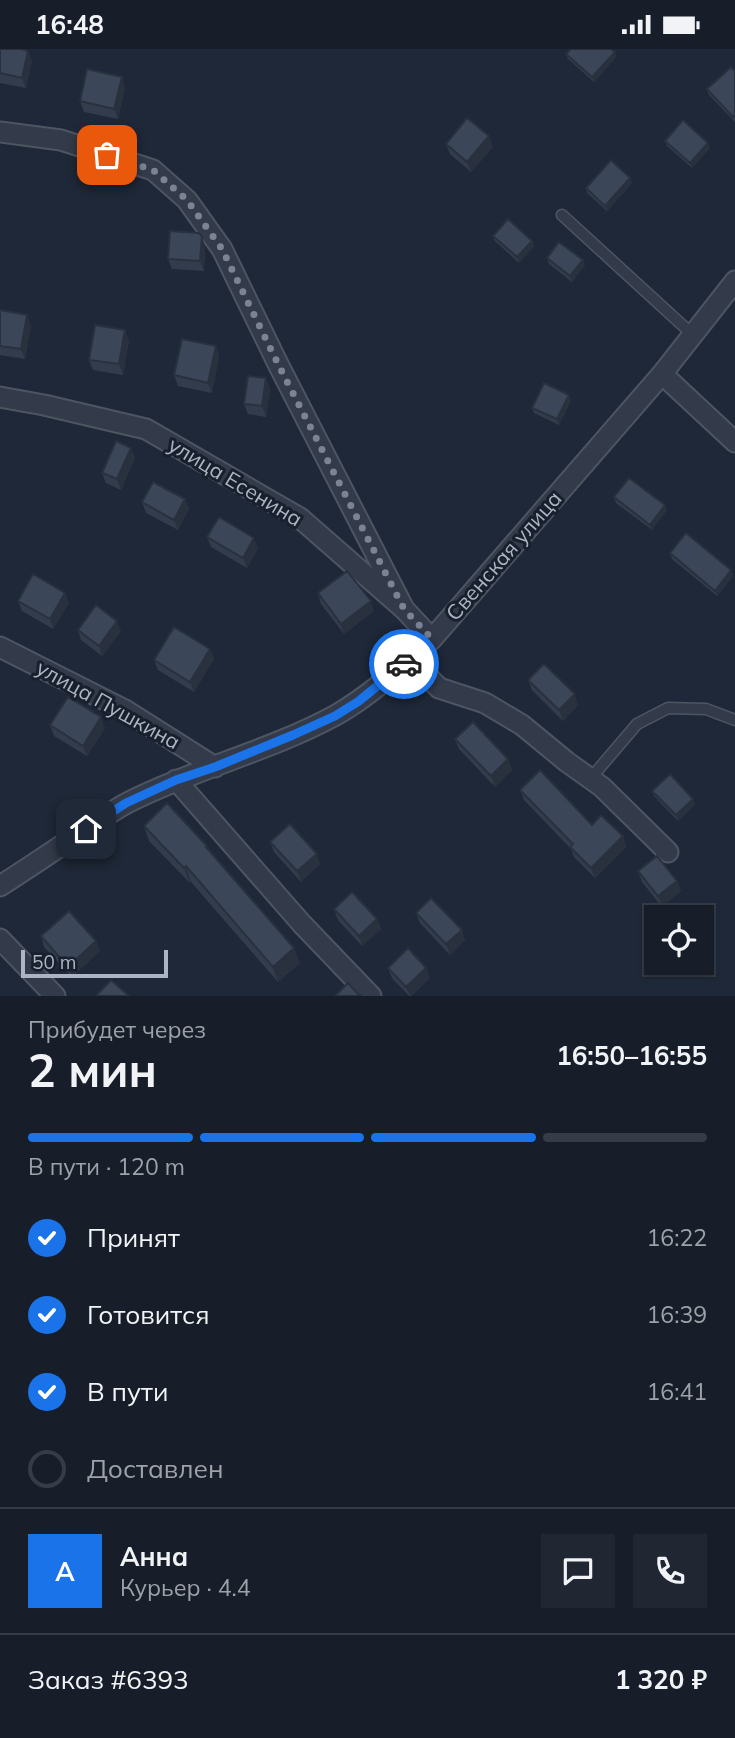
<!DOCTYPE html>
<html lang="ru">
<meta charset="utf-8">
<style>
body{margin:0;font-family:Mulish,sans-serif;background:#202732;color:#f1f3f6;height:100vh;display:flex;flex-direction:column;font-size:26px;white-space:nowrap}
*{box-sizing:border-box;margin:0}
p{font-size:23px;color:#9ea2a8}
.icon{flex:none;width:38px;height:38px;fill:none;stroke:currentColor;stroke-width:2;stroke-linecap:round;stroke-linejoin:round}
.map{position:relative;height:947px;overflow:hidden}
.details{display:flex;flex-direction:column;background:#171e2a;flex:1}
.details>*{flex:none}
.buttons{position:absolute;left:644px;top:856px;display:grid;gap:14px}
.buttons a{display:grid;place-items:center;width:70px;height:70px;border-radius:0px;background:#171e2a;box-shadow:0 2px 5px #0004,0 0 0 2px #363c47;font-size:35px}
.scale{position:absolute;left:21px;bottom:18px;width:147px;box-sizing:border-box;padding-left:7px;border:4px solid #adb5c5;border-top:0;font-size:19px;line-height:24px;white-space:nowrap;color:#adb5c5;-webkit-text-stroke:5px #19202d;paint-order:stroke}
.pin{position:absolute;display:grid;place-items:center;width:60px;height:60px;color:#fff;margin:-30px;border-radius:14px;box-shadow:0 4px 10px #0006}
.courier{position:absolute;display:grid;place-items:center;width:70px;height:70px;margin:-35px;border:5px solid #1a73e8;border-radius:50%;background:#fff;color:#222;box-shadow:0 2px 9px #0007}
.headline em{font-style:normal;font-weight:700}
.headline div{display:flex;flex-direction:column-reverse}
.headline{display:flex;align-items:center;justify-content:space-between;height:119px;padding:0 28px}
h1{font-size:46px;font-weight:700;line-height:52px}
.bar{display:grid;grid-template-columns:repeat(4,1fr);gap:10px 7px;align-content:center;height:84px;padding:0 28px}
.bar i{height:9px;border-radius:5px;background:#363c47}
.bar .selected{background:#1a73e8}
.bar p{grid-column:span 4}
.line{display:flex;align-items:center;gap:18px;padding:0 28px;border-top:2px solid #363c47}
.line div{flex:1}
.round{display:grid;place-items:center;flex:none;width:74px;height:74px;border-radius:0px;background:#202732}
ol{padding:0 28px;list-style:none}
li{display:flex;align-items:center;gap:21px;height:77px}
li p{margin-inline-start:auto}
li .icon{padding:7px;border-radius:50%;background:#1a73e8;color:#fff;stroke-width:4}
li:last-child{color:#9ea2a8}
li i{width:38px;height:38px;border:4px solid #363c47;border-radius:50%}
.status{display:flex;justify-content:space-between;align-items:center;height:49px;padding:0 35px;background:#171e2a;direction:ltr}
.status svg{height:19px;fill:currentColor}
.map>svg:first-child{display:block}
</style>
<div class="status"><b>16:48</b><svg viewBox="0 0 49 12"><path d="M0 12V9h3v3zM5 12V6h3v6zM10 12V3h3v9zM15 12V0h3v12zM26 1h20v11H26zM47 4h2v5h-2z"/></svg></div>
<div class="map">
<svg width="735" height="947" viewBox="0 0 735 947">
<rect width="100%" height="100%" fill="#1f2838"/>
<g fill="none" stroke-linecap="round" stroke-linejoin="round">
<!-- service casing -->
<g stroke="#4d5563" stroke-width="13">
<path id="service" d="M562,166l130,119
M591,729l46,-54 31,-16 38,1 29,11"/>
</g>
<!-- minor casing -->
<g stroke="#4d5563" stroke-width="23">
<path id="minor" d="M0,83l61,8 92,30 34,30 35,49 57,117 125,243
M662,325l73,68
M0,348l44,8 102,24 154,89 104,91 28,30
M0,598l125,63 90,57
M410,610l29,29 46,15 37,22 45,37 35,25 66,65
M176,731l126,144 69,72
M0,837c30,-19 59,-39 89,-59 13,-8 26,-18 40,-25 67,-34 141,-51 207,-87 35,-20 66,-49 96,-76l230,-265 73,-93
M0,890l55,57"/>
</g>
<!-- service -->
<use href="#service" stroke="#333a49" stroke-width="10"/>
<!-- minor -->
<use href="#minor" stroke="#333a49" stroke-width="19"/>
</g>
<!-- wall -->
<path fill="#333c4c" d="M0,0l32,12 -6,27 -26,-5z
M615,3l1,5 -22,25 -26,-23 -2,-5z
M735,22v51l-26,-27 -2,-6z
M125,38l-7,32 -34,-7 -4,-11z
M665,92l45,7 -18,20 -25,-22z
M446,95l47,3 -22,25 -21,-18z
M632,134l-25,28 -20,-18 -1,-5z
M493,187l39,5 2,5 -15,17 -24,-22z
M202,188l3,10 -1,24 -32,-2 -4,-10z
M547,209l38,7 -13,17 -23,-18z
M0,261l31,15 -6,34 -25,-4z
M129,291l-6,35 -30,-5 -4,-10z
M216,297l3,10 -7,37 -34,-7 -4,-11z
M266,329l4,11 -4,28 -18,-3 -4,-10z
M571,351l-12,25 -25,-12 -2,-5z
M135,409l-14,32 -15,-7 -4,-10z
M614,448l53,13 -15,20 -36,-27z
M185,450l4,10 -11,21 -32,-17 -4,-11z
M207,488l51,11 -11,20 -36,-21z
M670,504l61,17 2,6 -16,20 -45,-37z
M318,544l56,18 -30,23 -23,-30z
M18,552l51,2 -16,26 -31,-18z
M78,581l43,1 -19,25 -21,-16z
M210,600l4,10 -20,33 -36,-22 -4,-10z
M528,631l50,25 -15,16 -31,-31z
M50,676l55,3 -18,28 -33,-20z
M455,690l57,31 -17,17 -36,-38z
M520,741l72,35 31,11 3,11 -31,31 -21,-21 -3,-8 -47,-49z
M652,742l43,13 -17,17 -24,-25z
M144,777l65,24 91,113 -22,19 -87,-100 -1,1 -41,-42z
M270,793l50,22 -19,18 -27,-30z
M638,822l39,10 4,10 -19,16 -20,-25z
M334,860l43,10 4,10 -19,17 -24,-26z
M416,864l49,27 -15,15 -30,-32z
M41,887l59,15 -28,26 -28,-30z
M388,919h38l4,10 -19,18h-2l-17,-18z"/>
<!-- shaded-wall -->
<path fill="#29313e" d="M28,2l4,10 -6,27 -4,-10z
M615,3l1,5 -22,25 -2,-5z
M122,28l3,10 -7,32 -4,-10z
M489,87l4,11 -22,25 -4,-10z
M708,94l2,5 -18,20 -2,-5z
M630,129l2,5 -25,28 -2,-5z
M202,188l3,10 -1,24 -4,-10z
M532,192l2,5 -15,17 -2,-6z
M583,211l2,5 -13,17 -2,-6z
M27,266l4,10 -6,34 -4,-10z
M125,281l4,10 -6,35 -4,-11z
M216,297l3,10 -7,37 -4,-10z
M266,329l4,11 -4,28 -4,-11z
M569,346l2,5 -12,25 -2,-6z
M131,399l4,10 -14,32 -4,-11z
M185,450l4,10 -11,21 -4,-10z
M665,456l2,5 -15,20 -2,-5z
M254,489l4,10 -11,20 -4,-10z
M731,521l2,6 -16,20 -2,-5z
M65,544l4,10 -16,26 -3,-10z
M371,552l3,10 -30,23 -3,-10z
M117,572l4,10 -19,25 -3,-10z
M210,600l4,10 -20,33 -4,-10z
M575,645l3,11 -15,16 -4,-11z
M101,668l4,11 -18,28 -4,-10z
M508,710l4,11 -17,17 -4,-11z
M693,750l2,5 -17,17 -2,-6z
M623,787l3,11 -31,31 -4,-10z
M317,805l3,10 -19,18 -4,-11z
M186,817l5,16 -1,1 -6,-15z
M677,832l4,10 -19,16 -4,-11z
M377,870l4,10 -19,17 -3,-10z
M462,881l3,10 -15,15 -4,-11z
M96,892l4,10 -28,26 -4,-10z
M294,899l6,15 -22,19 -5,-15z
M426,919l4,10 -20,18 -4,-9z"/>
<!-- building -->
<path fill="#3b4658" stroke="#29313e" stroke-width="2" d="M0,0h21l7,2 -6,27 -22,-5z
M571,0h40l4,3 -23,25 -26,-23z
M731,18l4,4v44l-2,2 -26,-28z
M87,20l35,8 -8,32 -34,-8z
M467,69l22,18 -22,26 -21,-18z
M683,71l25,23 -18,20 -25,-22z
M611,111l19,18 -25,28 -19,-18z
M508,170l24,22 -15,16 -24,-21z
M170,182l29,2 3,4 -2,24 -32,-2z
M559,193l24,18 -13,16 -23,-18z
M0,261l27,5 -6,34 -21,-3z
M95,276l30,5 -6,34 -30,-4z
M182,290l34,7 -8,37 -34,-8z
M248,327l18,2 -4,28 -18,-2z
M544,334l25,12 -12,24 -25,-11z
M116,392l15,7 -14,31 -15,-6z
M629,429l36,27 -15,20 -36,-28z
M153,433l32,17 -11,21 -32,-18z
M219,468l35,21 -11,20 -36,-21z
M686,484l45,37 -16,21 -45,-38z
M347,522l24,30 -30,23 -23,-31z
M33,525l32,19 -15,26 -32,-18z
M96,556l21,16 -18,25 -21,-16z
M174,578l36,22 -20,33 -36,-22z
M544,615l31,30 -16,16 -31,-30z
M68,648l33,20 -18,29 -33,-21z
M473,673l35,37 -17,17 -36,-37z
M540,721l52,55 9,-10 22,21 -32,32 -21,-21 3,-3 -53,-54z
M670,725l23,25 -17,16 -24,-24z
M167,754l40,43 -1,1 88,101 -21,19 -87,-101 -2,2 -40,-42z
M290,775l27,30 -20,17 -27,-29z
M657,807l20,25 -19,15 -20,-25z
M352,843l25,27 -18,17 -25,-27z
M431,849l31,32 -16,14 -30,-31z
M69,862l27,30 -28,26 -27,-31z
M408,899l18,20 -20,19 -18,-19z
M111,931l18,16h-33z
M348,934l10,11 4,2h-27z"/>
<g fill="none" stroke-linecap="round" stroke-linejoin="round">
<!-- done -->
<path stroke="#7b8494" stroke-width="7" stroke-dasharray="0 12.6" d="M107,106l46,15 34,30 35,49 57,117 125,243 28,30 -28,25"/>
<!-- route -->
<path stroke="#1a73e8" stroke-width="9" d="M86,780l40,-26 50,-23 39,-13 78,-32 42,-19 24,-15 45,-37"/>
</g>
<g text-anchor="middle" stroke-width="6" stroke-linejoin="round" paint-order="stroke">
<!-- street labels -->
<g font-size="21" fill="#adb5c5" stroke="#19202d">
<text transform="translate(235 433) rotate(31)" y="7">улица Есенина</text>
<text transform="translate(504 507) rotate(-49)" y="7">Свенская улица</text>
<text transform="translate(108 656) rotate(29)" y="7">улица Пушкина</text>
</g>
</g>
</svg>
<div class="buttons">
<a><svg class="icon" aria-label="locate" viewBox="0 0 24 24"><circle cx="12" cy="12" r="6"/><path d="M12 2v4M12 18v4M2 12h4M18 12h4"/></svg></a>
</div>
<div class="scale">50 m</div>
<div class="pin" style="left:107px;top:106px;background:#ea580c"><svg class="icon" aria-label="bag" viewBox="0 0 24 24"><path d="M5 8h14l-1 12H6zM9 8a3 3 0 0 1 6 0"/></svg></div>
<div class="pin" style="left:86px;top:780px;background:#1f2937"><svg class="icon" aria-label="home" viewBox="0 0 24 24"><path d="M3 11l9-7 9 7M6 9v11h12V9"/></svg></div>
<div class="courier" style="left:404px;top:615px"><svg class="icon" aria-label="car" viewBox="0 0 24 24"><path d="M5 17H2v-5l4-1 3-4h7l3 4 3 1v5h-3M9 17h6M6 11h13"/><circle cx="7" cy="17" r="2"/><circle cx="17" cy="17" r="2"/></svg></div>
</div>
<section class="details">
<div class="headline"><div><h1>2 мин</h1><p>Прибудет через</p></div><em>16:50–16:55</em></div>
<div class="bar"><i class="selected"></i><i class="selected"></i><i class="selected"></i><i></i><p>В пути · 120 m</p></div>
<ol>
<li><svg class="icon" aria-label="check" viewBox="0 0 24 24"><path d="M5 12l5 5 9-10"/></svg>Принят<p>16:22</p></li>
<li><svg class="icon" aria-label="check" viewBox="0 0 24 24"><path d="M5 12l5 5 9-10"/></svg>Готовится<p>16:39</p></li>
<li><svg class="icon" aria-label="check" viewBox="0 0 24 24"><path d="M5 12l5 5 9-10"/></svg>В пути<p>16:41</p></li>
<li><i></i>Доставлен</li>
</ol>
<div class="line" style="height:126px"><b class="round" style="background:#1a73e8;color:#fff">А</b><div><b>Анна</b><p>Курьер · 4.4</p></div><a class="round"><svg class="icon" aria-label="chat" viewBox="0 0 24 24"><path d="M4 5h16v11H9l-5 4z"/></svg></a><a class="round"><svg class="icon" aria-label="phone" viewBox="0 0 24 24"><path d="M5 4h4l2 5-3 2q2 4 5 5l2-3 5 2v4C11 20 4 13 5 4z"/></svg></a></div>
<div class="line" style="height:91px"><div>Заказ #6393</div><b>1 320 ₽</b></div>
</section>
